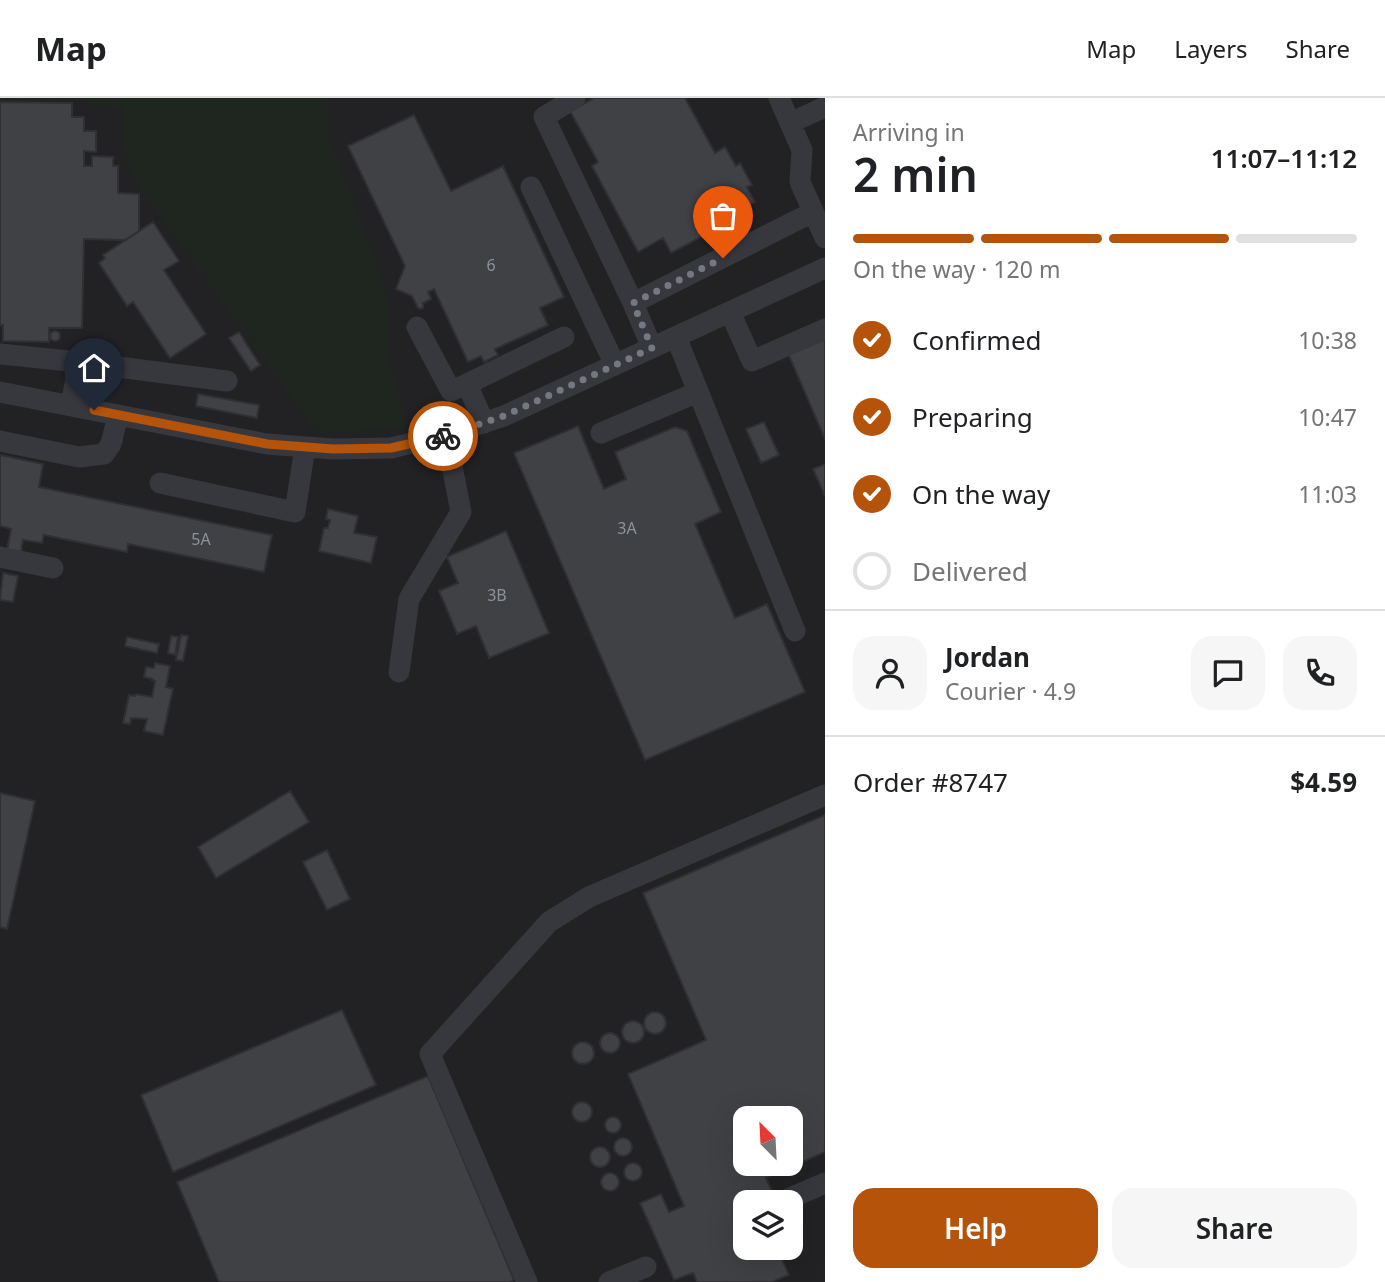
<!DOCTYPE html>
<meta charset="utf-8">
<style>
body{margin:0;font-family:"Noto Sans",sans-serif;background:#f6f6f6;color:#202124;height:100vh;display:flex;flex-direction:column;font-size:26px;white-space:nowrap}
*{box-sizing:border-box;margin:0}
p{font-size:23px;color:#757577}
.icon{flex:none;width:38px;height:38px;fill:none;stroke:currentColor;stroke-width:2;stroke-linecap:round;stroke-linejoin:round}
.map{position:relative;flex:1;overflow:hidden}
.details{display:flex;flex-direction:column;background:#fff;width:560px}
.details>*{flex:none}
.needle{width:46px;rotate:336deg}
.fabs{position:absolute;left:733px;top:1008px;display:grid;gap:14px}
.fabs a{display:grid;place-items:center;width:70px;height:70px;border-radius:14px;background:#fff;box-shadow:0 7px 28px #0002;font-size:35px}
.pin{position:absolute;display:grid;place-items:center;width:60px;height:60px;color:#fff;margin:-72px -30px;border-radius:50% 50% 50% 0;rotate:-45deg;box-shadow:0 0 7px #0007}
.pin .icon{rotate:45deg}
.courier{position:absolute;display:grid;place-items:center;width:70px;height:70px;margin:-35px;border:5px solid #b45309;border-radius:50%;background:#fff;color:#222;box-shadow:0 2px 9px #0007}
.summary em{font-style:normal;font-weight:600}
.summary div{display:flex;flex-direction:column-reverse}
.summary{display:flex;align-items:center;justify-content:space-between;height:119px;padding:0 28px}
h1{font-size:46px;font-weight:600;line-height:52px}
.bar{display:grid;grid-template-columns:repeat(4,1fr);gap:10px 7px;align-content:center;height:84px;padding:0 28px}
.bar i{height:9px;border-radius:5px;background:#e0e0e0}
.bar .active{background:#b45309}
.bar p{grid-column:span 4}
.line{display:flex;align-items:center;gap:18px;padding:0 28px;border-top:2px solid #e0e0e0}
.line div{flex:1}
.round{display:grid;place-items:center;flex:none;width:74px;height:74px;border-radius:21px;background:#f6f6f6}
ol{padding:0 28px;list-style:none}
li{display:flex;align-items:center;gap:21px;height:77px}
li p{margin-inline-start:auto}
li .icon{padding:7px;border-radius:50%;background:#b45309;color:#fff;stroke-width:4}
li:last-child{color:#757577}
li i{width:38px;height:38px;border:4px solid #e0e0e0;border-radius:50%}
.cta{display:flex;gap:14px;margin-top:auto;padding:14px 28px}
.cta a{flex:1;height:80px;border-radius:21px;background:#b45309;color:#fff;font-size:28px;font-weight:600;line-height:80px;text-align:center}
.cta a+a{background:#f6f6f6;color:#202124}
header{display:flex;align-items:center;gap:42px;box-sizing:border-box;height:98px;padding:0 35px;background:#fff;border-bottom:2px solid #e0e0e0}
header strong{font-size:33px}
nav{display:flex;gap:38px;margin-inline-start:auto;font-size:24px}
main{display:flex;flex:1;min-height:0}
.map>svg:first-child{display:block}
</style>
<header>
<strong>Map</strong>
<nav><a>Map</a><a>Layers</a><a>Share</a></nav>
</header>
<main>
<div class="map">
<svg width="825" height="1184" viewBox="0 0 825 1184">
<rect width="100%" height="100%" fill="#161618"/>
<!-- built -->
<path fill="#222225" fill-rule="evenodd" d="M0,0h825v1184h-825zM746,1020h45v46h-45zM746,1104h45v46h-45z"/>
<!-- green -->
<path fill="#1e261f" d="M80,0h247v34l53,139 8,28 -1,52 21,77 -91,6 -183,-252 -8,-18 -4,-57 -31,-2z"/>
<!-- building -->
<path fill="#404145" stroke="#303034" stroke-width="2" fill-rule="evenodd" d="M594,0h91l30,55 10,-6 11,19 4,-3 12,22 -5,2 8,15 -16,9 2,5 -70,37 -8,-15 -25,14 -46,-86 6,-4 -28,-51z
M0,4l72,1v14h12v14h12v21l-12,-1v15h8v-10l21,1v9h5v27l21,1v37l-14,9 -41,-1 -2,89h-33v14l-46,-1v-16h-3z
M414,17l37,76 52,-25 61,131 -24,11 8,17 -53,24 3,6 -14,7 -3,-6 -13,6 -34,-73 -6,3 3,7 -8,4v5l-2,1 -3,-1 -6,-12 -16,-7 9,-23 -57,-120z
M153,124l26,39 -15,9 42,64 -36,24 -37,-56 -6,4 -28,-43 6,-5 -2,-3z
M50 238a5 5 0 1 1 10 0a5 5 0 1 1-10 0Z
M239,234l21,33 -9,6 -22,-33z
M825,237v104l-38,-88z
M198,296l61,11 -2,13 -61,-12z
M764,324l15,33 -18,8 -15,-34z
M578,328l26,63 22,-10 -11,-27 60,-25 12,4 34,81 -26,12 40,94 32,-14 38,88 -160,68 -131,-307z
M0,357l43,9 -4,23 233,48 -8,37 -136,-28 -1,8 -83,-17 -2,8 -19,-3 -2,12 -14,-2 4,-21 -11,-3z
M825,366v32l-12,-27z
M328,411l30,7 -4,17 23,4 -6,26 -52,-12 5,-23h4l2,-8 -4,-1z
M506,433l43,102 -60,25 -13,-32 -19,8 -18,-43 19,-8 -11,-26z
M3,475l15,3 -5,26 -13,-2z
M181,537l7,1 -5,25 -7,-1z
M171,538l7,1 -3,18 -7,-2z
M127,539l32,7 -2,9 -32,-7z
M155,565l15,3 -4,21 7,2 -10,46 -19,-4 3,-12 -16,-1 -1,6 -7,-1 6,-28 6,1 1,-2 16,3 3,-16 -3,-1 1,-1 -9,-2 2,-10 8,1z
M290,693l19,31 -93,56 -18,-31z
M0,695l35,8 -28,128 -7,-2z
M825,717v337l-59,26 11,24h-31v46h31l12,27 -17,7h-75l-4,-9 -19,7 -34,-77 21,-9 8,18 15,-6 -56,-132 78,-34 -63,-147zM746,1020h45v46h-45z
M327,752l23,49 -23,11 -24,-48z
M342,912l34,75 -203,87 -32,-77z
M644 925a11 11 0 1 1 22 0a11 11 0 1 1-22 0Z
M622 934a11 11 0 1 1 22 0a11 11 0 1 1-22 0Z
M600 945a10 10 0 1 1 20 0a10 10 0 1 1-20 0Z
M572 955a11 11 0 1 1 22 0a11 11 0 1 1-22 0Z
M428,978l86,204 -4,2h-291l-42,-100z
M572 1014a10 10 0 1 1 20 0a10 10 0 1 1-20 0Z
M605 1027a8 8 0 1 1 16 0a8 8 0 1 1-16 0Z
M614 1049a9 9 0 1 1 18 0a9 9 0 1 1-18 0Z
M590 1059a10 10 0 1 1 20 0a10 10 0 1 1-20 0Z
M624 1074a9 9 0 1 1 18 0a9 9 0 1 1-18 0Z
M601 1084a9 9 0 1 1 18 0a9 9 0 1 1-18 0Z"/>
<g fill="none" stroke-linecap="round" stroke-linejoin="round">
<!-- minor -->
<path stroke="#37383d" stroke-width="21" d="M575,0l-31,19 89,186
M779,0l23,52 -2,32 25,56
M790,25l35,-16
M531,89l84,178
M730,214l22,49 73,-32
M417,229l34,64 16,-7
M676,239l119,294
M652,250l-19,-45 180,-91
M0,256l79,8
M0,294l267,52 66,5 58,-1 55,-13 58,-19 321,-148
M71,307l8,-43 148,19
M484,325l-17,-39 97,-47
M601,335l97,-41
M0,343l79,16 25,-3 7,-10 7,-29
M160,385l135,29 10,-65
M0,459l53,11
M399,574l10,-73 52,-87 -15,-77
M788,1101l37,-16
M527,1184l-97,-228 119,-132 40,-25 236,-102
M609,1184l37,-15"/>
</g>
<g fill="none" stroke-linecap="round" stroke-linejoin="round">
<!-- done -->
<path stroke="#757880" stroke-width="7" stroke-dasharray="0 12.6" d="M443,338l61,-20 148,-68 -19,-45 90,-45"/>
<!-- route -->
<path stroke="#b45309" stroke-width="9" d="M94,312l173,34 66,5 58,-1 52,-12"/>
</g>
<g text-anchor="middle" stroke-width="6" stroke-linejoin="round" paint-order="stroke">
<!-- number labels -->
<g font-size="16" fill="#8e929b">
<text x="491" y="173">6</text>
<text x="627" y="436">3A</text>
<text x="201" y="447">5A</text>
<text x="497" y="503">3B</text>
</g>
</g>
</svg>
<div class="fabs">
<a><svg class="needle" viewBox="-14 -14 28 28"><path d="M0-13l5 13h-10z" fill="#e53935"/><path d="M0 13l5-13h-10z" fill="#757577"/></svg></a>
<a><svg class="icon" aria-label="layers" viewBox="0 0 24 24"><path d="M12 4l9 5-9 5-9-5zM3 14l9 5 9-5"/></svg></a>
</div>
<div class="pin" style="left:723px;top:160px;background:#ea580c"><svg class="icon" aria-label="bag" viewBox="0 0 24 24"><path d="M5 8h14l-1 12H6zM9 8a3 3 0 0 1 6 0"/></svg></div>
<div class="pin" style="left:94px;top:312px;background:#1f2937"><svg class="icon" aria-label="home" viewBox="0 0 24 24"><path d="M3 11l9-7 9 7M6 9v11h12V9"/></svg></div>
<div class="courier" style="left:443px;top:338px"><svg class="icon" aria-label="bike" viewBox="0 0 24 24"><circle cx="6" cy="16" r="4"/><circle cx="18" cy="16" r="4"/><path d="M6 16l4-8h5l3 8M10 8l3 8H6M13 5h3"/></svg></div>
</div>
<section class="details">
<div class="summary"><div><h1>2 min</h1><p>Arriving in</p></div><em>11:07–11:12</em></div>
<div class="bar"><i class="active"></i><i class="active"></i><i class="active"></i><i></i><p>On the way · 120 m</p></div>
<ol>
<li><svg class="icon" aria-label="check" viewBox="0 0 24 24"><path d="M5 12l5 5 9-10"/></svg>Confirmed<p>10:38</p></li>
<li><svg class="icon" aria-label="check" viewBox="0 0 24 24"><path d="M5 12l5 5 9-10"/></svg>Preparing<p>10:47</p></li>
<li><svg class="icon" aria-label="check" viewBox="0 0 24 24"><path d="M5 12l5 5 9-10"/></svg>On the way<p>11:03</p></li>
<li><i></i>Delivered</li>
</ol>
<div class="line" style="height:126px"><a class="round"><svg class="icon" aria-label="person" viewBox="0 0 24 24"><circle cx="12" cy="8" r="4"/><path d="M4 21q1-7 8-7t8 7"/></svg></a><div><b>Jordan</b><p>Courier · 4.9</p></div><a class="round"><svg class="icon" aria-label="chat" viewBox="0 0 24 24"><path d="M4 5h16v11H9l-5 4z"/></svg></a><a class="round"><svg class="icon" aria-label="phone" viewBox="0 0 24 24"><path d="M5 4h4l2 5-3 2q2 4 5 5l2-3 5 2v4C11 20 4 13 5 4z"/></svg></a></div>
<div class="line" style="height:91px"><div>Order #8747</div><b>$4.59</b></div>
<div class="cta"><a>Help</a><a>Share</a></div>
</section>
</main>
